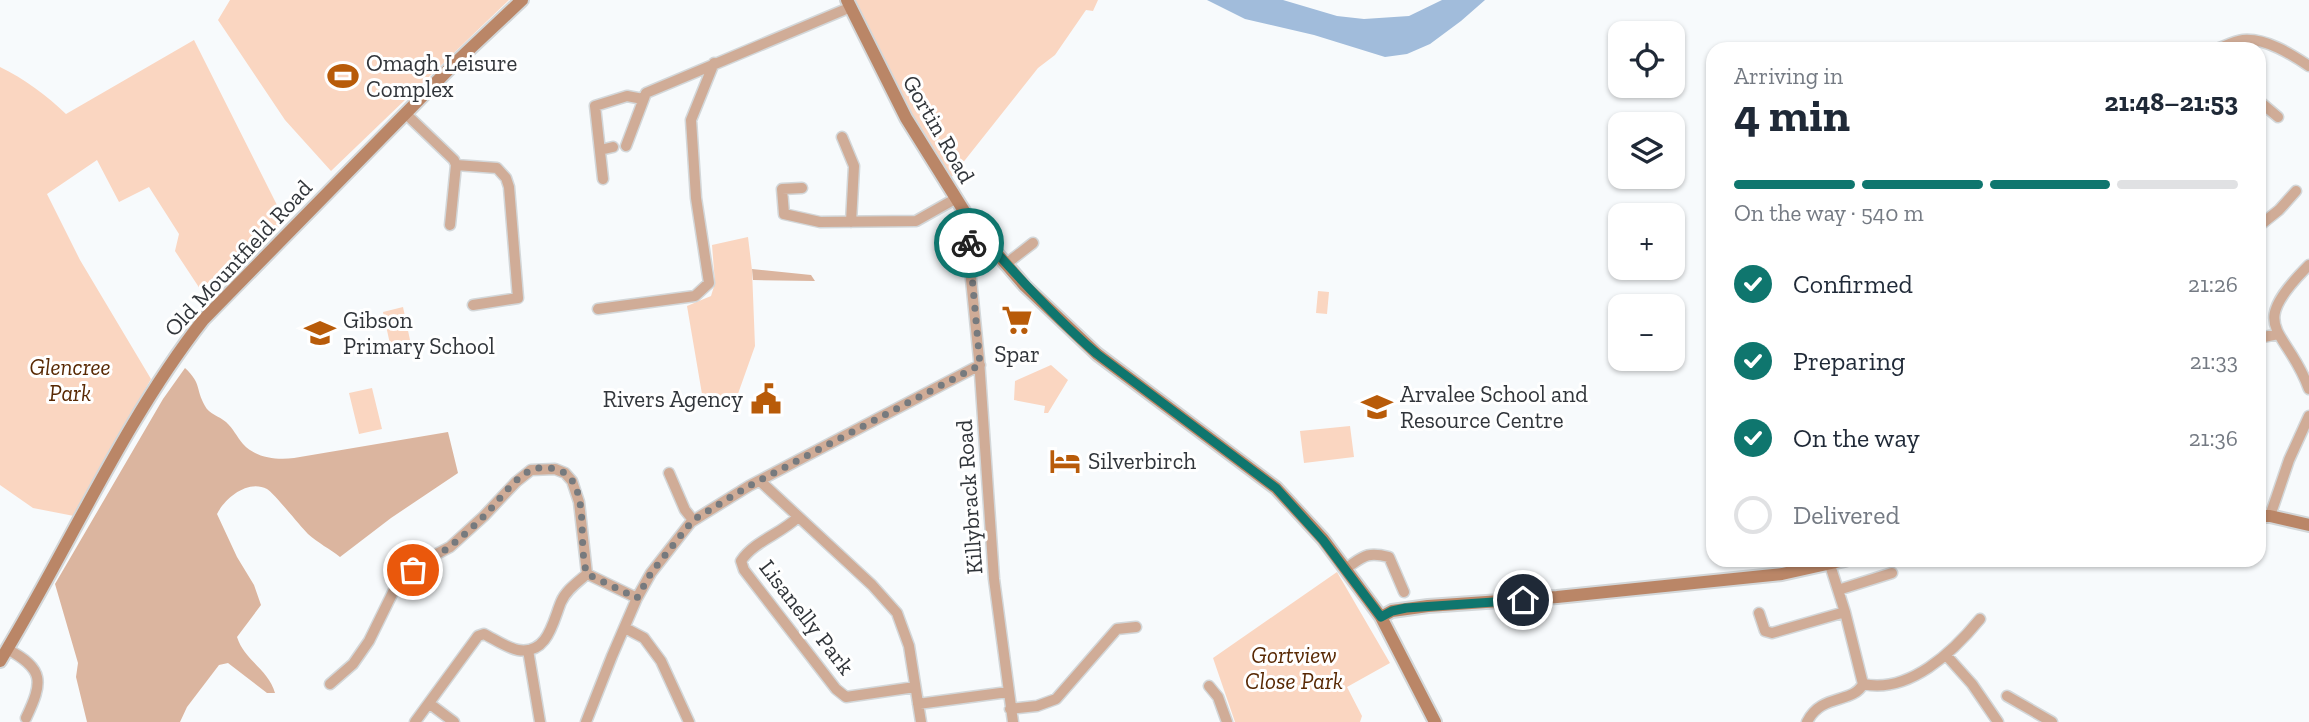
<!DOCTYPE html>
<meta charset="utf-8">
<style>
body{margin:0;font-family:"Zilla Slab",serif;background:#f2f2f3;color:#1f2937;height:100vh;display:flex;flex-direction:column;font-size:26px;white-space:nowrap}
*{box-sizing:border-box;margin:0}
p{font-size:23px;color:#747a83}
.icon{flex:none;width:38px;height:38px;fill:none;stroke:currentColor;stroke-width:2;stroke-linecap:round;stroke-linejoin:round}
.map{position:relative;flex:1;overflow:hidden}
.details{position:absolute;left:1706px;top:42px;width:560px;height:525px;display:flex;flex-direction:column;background:#fff;border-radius:21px;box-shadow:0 2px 5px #0004}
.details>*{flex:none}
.tools{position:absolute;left:1608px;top:21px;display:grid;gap:14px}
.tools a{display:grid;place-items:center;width:77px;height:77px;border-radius:14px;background:#fff;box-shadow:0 2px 5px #0004;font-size:35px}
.pin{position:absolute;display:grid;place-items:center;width:60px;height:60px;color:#fff;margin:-30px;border:4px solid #fff;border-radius:50%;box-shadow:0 2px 7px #0007}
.courier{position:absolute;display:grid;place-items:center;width:70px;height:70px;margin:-35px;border:5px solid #0f766e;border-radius:50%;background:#fff;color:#222;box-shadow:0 2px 9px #0007}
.summary em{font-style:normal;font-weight:800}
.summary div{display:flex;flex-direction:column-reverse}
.summary{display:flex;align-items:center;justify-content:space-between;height:119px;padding:0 28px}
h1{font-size:46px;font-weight:800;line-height:52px}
.bar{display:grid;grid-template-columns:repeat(4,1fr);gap:10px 7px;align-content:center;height:84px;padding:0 28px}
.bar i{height:9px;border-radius:5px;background:#e0e1e3}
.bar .active{background:#0f766e}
.bar p{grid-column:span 4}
ol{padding:0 28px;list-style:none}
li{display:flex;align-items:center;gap:21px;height:77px}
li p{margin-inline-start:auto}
li .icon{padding:7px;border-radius:50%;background:#0f766e;color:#fff;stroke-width:4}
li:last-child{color:#747a83}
li i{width:38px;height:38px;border:4px solid #e0e1e3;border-radius:50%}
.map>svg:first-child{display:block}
</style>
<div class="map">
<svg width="2309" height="722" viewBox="0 0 2309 722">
<rect width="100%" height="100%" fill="#f7fafc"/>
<!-- green -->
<path fill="#fad6c1" d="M230,0h279l-178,171 -46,-51 -67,-100z
M847,0h251l-5,11 -7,-1 -31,45 -17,13 -92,116z
M194,40l91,181 -79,77 -31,-47 4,-17 -30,-47 -30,15 -22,-42 -50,34 33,66 71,119 -77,137 -41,-8 -33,-23v-418c25,12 46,28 66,47z
M748,237l4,33 3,76 -21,59 -32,-11 -15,-88 24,-10 4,-13 -3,-38z
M1318,291l11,1 -2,22 -11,-1z
M403,307l7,33 -20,4 -7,-32z
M1051,365l17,15 -20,33h-4l1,-7 -31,-6 1,-19z
M372,388l10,41 -23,5 -10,-41z
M1350,426l4,31 -50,6 -4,-32z
M1337,572l53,91 -43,24 15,29 -2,6h-125l-22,-64z"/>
<!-- forest -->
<path fill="#dbb59f" d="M752,269l59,6 4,6 -62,-1z
M185,368c17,16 10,20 20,38 4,8 14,10 21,16 7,6 11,15 17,22 13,14 33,16 51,14l154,-26 10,41 -67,45 -51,39c-10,-8 -22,-14 -32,-23 -8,-8 -35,-42 -41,-45 -19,-10 -42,9 -50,25l20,43 17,28 7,20 -24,32c7,23 32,33 38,56h-8l-39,-30 -9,2 -32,42 -7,15h-93l-11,-45 2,-14 -23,-79 108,-185z"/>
<!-- water -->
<path fill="#a1bcdb" d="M1207,0h76l54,16 27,3 45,-3 33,-16h43l-24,21 -31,23 -23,10 -22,3 -71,-22 -69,-16z"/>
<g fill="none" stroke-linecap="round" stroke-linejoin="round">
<!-- street casing -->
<g stroke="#d3d7d9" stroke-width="13">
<path id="street" d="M2217,49c8,-3 18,-8 26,-9 23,-2 48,14 66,26
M2259,101l19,16
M406,114l48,46 2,5 -6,60
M842,137l12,29 -3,56
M626,146l20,-53 205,-86
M600,150l13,-3
M456,165l41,3 9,10 3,9 9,111 -45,7
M603,179l-8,-73 32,-10 16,3
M802,188l-20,1 2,25 36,8 96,-1 39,-22
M2259,226l20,-16 17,-19
M974,227l-5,10v22l10,100 15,220 19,143
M1006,264l27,-21
M2309,265c-65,65 -23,61 0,124
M598,309l97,-13 14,-13 -13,-85 -5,-78 23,-57
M2259,338l19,-4
M669,473l16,37 8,10
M760,481l112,104 25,28 12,33 12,76
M2270,516l19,-56 20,-44
M798,517c-17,17 -44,24 -57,44l3,9 92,119 10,8 69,-10
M1345,569c18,-12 21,-18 44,-12l15,35
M1838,590l54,-17
M1759,613l6,18 7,2 73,-21
M625,628l19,10 17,23 28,61
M7,649c38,20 36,33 19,69
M528,650l12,72
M1946,655l26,29 26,38
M330,684l23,-20 16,-23 28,-57 26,-23 27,-14 34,-31 32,-34 15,-12 24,-1 10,4 7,8 7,21 8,72 50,24
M1863,684c46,10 90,-32 117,-65
M1209,686l9,11 9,25
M2007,696l45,26
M430,704l24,18
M918,704l90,-12
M1010,709l27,-3 19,-7 61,-70 19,-2
M415,722l63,-86 6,-2c10,5 23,14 34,16 30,5 35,-29 43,-48 5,-12 17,-20 26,-28
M586,722l26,-66 25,-58 14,-25 40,-51 58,-36 231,-121
M1807,722c14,-29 46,-18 56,-38l-18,-72 -15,-47"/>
</g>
<!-- secondary casing -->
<g stroke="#d3d7d9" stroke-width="16">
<path id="secondary" d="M847,0l59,118 68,109 51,59 72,68 179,134 47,51 58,78 54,105
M2259,516h11l39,9
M1381,617l11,-6 36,-5 129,-9 225,-23 63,-14
M0,661c69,-113 122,-237 203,-341l252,-257 67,-63"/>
</g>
<!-- street -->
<use href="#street" stroke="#d0ac97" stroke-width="10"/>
<!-- secondary -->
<use href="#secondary" stroke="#ba8667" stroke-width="12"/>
</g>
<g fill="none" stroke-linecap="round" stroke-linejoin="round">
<!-- done -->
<path stroke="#767a7e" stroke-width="7" stroke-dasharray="0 12.6" d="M413,570c12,-11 28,-15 40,-26 11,-9 22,-19 32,-29 14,-14 28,-36 46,-45 13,-5 32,-2 40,9 17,23 7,68 16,95l50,24 14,-25 42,-53 56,-34 231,-121 -11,-122"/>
<!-- route -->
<path stroke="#0f766e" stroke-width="9" d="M969,243v-6l5,-10c39,45 78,88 123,127l179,134 47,52 58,77 11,-6 14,-3 117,-8"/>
</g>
<!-- icons -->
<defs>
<g id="stadium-bare" transform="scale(2.415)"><path d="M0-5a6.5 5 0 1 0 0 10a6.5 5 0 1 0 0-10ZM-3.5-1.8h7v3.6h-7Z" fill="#b85b09" stroke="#fff" stroke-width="2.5" paint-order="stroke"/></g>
<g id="supermarket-bare" transform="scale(2.415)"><path d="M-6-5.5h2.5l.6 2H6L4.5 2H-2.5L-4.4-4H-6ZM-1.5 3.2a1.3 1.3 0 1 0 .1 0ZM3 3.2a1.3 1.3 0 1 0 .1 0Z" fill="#b85b09" stroke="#fff" stroke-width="2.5" paint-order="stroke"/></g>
<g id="school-bare" transform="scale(2.415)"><path d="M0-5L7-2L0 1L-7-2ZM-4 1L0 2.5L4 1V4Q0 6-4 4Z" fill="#b85b09" stroke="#fff" stroke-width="2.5" paint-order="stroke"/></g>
<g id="civic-bare" transform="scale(2.415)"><path d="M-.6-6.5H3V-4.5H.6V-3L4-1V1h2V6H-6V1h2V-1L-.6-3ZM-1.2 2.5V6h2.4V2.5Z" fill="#b85b09" stroke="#fff" stroke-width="2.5" paint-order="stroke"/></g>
<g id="hotel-bare" transform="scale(2.415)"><path d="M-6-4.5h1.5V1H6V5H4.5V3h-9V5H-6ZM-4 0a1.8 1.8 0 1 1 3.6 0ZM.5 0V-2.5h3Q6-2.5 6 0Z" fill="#b85b09" stroke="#fff" stroke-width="2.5" paint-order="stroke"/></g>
</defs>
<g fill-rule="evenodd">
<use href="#stadium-bare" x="343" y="76"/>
<use href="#supermarket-bare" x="1017" y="320"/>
<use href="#school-bare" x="320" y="333"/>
<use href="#civic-bare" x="766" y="399"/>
<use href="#school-bare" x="1377" y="407"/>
<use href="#hotel-bare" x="1065" y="461"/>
</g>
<g text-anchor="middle" stroke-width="6" stroke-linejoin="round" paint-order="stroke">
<!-- poi labels -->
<g font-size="23" fill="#31353a" stroke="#fff" text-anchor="start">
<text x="366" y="71">Omagh Leisure<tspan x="366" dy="26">Complex</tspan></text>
<text x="343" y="328">Gibson<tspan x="343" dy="26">Primary School</tspan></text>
<text x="1017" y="362" text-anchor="middle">Spar</text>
<text x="1400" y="402">Arvalee School and<tspan x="1400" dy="26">Resource Centre</tspan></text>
<text x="743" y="407" text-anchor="end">Rivers Agency</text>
<text x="1088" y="469">Silverbirch</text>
</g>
<!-- street labels -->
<g font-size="23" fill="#31353a" stroke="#fff">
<text transform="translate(939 129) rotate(60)" y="8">Gortin Road</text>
<text transform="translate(238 258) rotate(-47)" y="8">Old Mountfield Road</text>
<text transform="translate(969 497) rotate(-94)" y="8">Killybrack Road</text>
<text transform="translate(807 617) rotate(52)" y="8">Lisanelly Park</text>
</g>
<!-- park labels -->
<g font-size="23" font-style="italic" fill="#582904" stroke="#fff">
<text x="70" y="375">Glencree<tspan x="70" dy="26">Park</tspan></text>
<text x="1294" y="663">Gortview<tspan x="1294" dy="26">Close Park</tspan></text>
</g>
</g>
</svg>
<div class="tools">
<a><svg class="icon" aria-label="locate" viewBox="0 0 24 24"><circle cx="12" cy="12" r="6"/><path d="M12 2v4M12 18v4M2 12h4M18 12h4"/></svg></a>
<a><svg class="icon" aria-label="layers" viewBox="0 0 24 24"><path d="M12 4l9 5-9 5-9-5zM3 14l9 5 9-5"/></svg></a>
<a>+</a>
<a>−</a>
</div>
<div class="pin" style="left:413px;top:570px;background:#ea580c"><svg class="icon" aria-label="bag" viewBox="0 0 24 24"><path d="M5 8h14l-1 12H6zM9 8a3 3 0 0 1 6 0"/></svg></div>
<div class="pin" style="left:1523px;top:600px;background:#1f2937"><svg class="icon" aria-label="home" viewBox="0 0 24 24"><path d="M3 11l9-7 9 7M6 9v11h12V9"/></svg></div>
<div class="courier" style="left:969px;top:243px"><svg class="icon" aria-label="bike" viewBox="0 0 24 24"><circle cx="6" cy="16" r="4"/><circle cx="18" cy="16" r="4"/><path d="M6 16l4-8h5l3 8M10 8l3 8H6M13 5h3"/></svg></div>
<section class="details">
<div class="summary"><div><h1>4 min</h1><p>Arriving in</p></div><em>21:48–21:53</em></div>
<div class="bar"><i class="active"></i><i class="active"></i><i class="active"></i><i></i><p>On the way · 540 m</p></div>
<ol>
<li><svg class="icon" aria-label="check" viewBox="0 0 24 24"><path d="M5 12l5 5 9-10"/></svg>Confirmed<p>21:26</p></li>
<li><svg class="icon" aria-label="check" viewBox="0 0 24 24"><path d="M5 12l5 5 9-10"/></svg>Preparing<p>21:33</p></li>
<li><svg class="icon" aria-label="check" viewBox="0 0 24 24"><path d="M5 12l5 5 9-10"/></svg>On the way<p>21:36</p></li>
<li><i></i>Delivered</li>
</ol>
</section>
</div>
